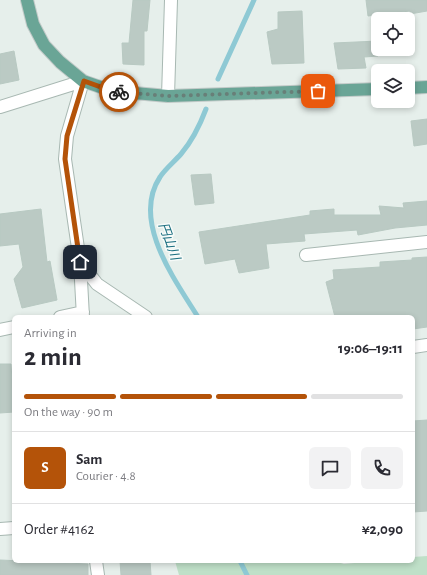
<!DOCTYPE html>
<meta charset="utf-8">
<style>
body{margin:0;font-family:"Alegreya Sans","Noto Sans JP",sans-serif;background:#f2f2f3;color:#2b2b33;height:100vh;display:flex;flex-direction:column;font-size:15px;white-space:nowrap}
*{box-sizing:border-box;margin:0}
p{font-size:13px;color:#7c7c81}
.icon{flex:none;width:22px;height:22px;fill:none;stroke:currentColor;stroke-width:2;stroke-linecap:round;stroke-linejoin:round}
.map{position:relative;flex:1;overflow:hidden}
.details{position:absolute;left:12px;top:315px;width:403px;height:248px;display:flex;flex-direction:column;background:#fff;border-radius:6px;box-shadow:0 2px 6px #0003}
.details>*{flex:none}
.tools{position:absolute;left:371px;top:12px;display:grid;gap:8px}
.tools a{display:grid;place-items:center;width:44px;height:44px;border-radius:6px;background:#fff;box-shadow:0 2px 6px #0003;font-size:20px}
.pin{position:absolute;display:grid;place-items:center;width:34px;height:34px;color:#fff;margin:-17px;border-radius:8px;box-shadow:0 2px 6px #0006}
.courier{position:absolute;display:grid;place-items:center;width:40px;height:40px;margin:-20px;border:3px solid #b45309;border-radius:50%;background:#fff;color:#222;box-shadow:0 1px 5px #0007}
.summary em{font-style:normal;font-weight:700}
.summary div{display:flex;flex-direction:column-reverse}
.summary{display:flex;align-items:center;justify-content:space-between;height:68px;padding:0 12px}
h1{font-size:26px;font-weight:700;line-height:30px}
.bar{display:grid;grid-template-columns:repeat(4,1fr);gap:6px 4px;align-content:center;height:48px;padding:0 12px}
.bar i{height:5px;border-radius:3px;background:#e1e1e2}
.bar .on{background:#b45309}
.bar p{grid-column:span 4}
.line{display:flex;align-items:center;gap:10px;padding:0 12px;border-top:1px solid #e1e1e2}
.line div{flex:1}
.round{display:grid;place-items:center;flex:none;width:42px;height:42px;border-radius:6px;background:#f2f2f3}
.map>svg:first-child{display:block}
</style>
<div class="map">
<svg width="427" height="575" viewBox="0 0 427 575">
<rect width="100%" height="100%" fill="#e6efeb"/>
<!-- green -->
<path fill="#bfe0c8" d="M427,556v19h-248l-4,-14h159l10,3 31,-3h38v-4z"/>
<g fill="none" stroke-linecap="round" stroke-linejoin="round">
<!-- stream -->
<path stroke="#8ec9d4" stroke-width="5" d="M218,79l36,-79
M198,317c-23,-37 -67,-96 -38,-140 5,-8 14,-15 21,-23 11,-13 19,-29 25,-45
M240,561l7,14"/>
</g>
<!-- building -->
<path fill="#bbcac4" stroke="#b8c9c2" d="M133,0h17l-3,31h-3v34l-21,-1 -1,-21h7z
M366,0h61v11l-17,3v-3l-42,5z
M302,11l2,52 -32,1 -5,-32 11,-3v-17z
M378,41v15l-14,1 2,11 -28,1 -4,-26z
M14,51l5,29 -19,4v-30z
M427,119v25l-13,2 -3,-25z
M211,174l3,29 -19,2 -4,-30z
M427,201v24l-32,3 -37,7 -1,-5 -53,4 1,7 -39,3 3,24 -30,5 -4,-14 -30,5 -6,-32 111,-17v-4l24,-2v6h47l-2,-9 25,2 -1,-5z
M41,209l6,53 3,-1 7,39 -35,8 -8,-29 9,-12 -4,-23 -19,2v-32z
M427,257v70l-14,2v-12h-78l-9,-35 8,-3 -1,-9 47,-3v-5l32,-2v-2z
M0,364h11l3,48 -14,1z
M427,420v91l-14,1v-91z
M0,560l88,4v11h-88z
M120,561h30l1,14h-30z"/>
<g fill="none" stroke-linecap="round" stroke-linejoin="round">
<!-- minor casing -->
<g stroke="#a8b8b2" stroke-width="14">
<path id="minor" d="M168,96l3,-96
M0,107l83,-26
M306,255l121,-13
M80,262l17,22 49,33
M60,317l23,-5
M83,317l-3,-55 -15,-103 2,-23 16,-55
M0,330l14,-3
M413,347l14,-2
M0,529l14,-1
M96,561l2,14"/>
</g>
<!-- major casing -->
<g stroke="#c2cac8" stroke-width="14">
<path id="major" d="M27,0l6,24 11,21 16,17 23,19 29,10 56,5 210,-7
M408,88l19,-1"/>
</g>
<!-- minor -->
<use href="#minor" stroke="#fff" stroke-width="12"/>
<!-- major -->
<use href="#major" stroke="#6aa596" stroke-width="12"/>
</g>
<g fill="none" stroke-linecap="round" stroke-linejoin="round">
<!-- done -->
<path stroke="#687f78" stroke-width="4" stroke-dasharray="0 7.2" d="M119,92l49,4 150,-5"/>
<!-- route -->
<path stroke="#b45309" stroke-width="5" d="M80,262l-15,-103 2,-23 17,-55 28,10 7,1"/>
</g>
<g text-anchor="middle" stroke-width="3" stroke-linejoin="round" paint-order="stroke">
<!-- water labels -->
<g font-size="13" font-style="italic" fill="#1c6f80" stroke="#f7fbf9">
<text transform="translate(170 241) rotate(70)" y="5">円山川</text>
</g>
</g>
</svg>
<div class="tools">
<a><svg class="icon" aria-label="locate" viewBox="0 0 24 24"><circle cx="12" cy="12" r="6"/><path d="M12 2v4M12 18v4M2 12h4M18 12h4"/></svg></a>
<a><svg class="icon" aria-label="layers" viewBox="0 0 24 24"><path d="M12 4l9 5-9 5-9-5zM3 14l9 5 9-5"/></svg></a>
</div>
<div class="pin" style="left:318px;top:91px;background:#ea580c"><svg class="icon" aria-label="bag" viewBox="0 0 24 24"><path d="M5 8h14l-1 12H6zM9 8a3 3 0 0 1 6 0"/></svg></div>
<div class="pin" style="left:80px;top:262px;background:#1f2937"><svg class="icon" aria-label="home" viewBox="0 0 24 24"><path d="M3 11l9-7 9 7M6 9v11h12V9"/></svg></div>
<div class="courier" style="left:119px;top:92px"><svg class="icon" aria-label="bike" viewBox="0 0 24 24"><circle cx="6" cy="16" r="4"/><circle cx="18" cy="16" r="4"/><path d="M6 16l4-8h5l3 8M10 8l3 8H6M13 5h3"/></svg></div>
<section class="details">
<div class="summary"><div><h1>2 min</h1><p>Arriving in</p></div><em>19:06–19:11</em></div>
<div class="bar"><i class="on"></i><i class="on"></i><i class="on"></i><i></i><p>On the way · 90 m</p></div>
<div class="line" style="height:72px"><b class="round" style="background:#b45309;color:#fff">S</b><div><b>Sam</b><p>Courier · 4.8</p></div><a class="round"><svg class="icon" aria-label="chat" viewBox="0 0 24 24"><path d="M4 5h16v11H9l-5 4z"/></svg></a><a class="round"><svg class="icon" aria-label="phone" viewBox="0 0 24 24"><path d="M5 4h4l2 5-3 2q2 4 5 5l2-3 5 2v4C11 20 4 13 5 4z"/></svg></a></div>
<div class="line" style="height:52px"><div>Order #4162</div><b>¥2,090</b></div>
</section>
</div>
